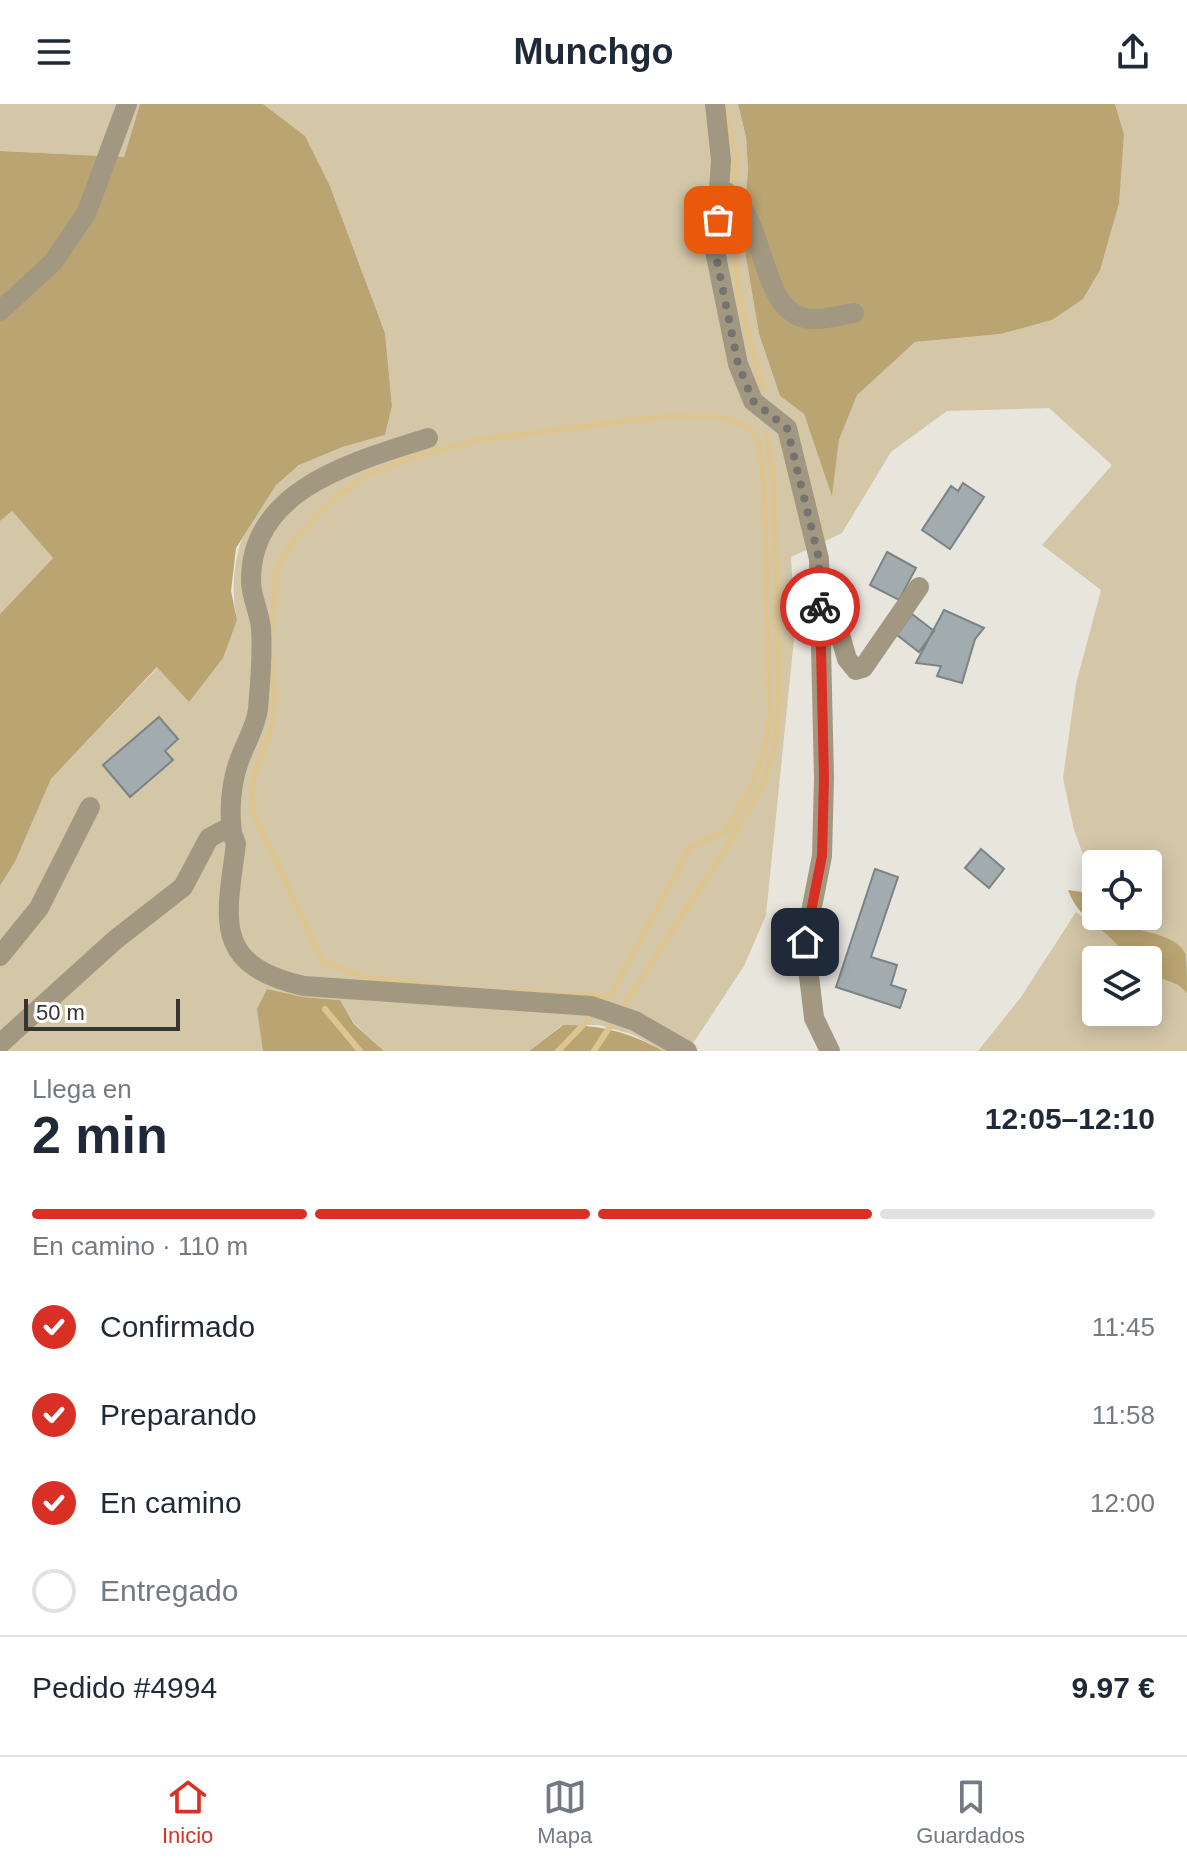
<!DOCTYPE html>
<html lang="es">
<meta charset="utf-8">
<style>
body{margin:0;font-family:Helvetica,sans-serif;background:#f2f2f3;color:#1f2937;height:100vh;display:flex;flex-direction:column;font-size:30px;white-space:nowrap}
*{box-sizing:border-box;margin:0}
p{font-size:26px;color:#747a83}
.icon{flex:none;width:44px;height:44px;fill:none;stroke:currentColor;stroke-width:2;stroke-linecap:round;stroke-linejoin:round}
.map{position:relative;height:947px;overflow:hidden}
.drawer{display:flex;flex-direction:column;background:#fff;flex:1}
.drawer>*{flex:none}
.tools{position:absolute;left:1082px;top:746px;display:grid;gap:16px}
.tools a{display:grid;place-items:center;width:80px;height:80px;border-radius:8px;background:#fff;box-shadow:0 4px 20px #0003;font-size:40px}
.scale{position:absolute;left:24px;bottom:20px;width:156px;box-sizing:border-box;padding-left:8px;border:4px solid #363532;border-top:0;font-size:22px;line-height:28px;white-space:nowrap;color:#363532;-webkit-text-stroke:6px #fff;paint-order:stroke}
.pin{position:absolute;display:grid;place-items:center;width:68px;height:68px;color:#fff;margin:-34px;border-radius:16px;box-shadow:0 4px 12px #0006}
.courier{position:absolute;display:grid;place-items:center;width:80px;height:80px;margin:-40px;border:6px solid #d93025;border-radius:50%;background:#fff;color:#222;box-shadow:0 2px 10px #0007}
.head em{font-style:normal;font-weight:800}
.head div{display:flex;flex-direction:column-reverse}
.head{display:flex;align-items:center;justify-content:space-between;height:136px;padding:0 32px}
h1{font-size:52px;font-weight:800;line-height:60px}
.bar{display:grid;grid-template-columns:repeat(4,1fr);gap:12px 8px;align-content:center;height:96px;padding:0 32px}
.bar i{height:10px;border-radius:6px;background:#e0e1e3}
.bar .on{background:#d93025}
.bar p{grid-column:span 4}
.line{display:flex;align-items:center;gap:20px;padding:0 32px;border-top:2px solid #e0e1e3}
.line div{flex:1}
ol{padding:0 32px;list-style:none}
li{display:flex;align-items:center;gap:24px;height:88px}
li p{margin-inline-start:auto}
li .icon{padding:8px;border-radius:50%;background:#d93025;color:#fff;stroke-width:4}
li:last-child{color:#747a83}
li i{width:44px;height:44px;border:4px solid #e0e1e3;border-radius:50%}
header{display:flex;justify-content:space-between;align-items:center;height:104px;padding:0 32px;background:#fff;font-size:36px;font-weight:800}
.tab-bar{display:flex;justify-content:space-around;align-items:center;height:112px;border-top:2px solid #e0e1e3;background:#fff;font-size:22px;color:#747a83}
.tab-bar a{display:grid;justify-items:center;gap:4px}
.tab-bar .on{color:#d93025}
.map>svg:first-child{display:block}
</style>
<header><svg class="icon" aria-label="menu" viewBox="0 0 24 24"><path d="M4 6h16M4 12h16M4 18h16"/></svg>Munchgo<svg class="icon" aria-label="share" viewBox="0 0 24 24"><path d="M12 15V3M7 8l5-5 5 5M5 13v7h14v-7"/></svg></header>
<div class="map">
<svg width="1187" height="947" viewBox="0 0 1187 947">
<rect width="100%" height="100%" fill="#e8e5dd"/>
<!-- green -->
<path fill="#d4c7a8" d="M0,0h140l-16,53 -124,-6z
M263,0h475l8,33 2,33 -6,63 17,101 21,62 24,18 28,79 7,-53 18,-46 58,-52 86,-8 51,-14 72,-186 -9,-30h72v852c-19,-23 -55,-18 -72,-40h33v-52h-52v26l-22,-60 -11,-52 13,-94 25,-94 -59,-45 70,-80 -63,-57 -102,3 -56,41 -49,81 -51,24 4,72 -29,286 -22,51 -56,85h-25l-29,-16 -35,-10h-37l-33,26h-145l-30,-28 -14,-23 -37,-3 -36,-8 -4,62h-263v-165l15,-24 36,-83 107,-112 31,34 48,-81c-12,-59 9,-117 60,-153 24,-18 60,-24 88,-32l7,-29 -7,-73 -55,-147 -25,-49z
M11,406l42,48 -53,56v-93z
M1076,808l41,28 10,20h-31v52h52v-39l30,12 9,8v58h-209l43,-54z"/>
<!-- forest -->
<path fill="#baa471" d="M140,0h123l42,32 25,50 55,147 7,73 -7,29 -43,12 -43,18 -23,20 -40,63 -5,43 6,29 -14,38 -34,44 -32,-35 -106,112 -36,83 -15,24v-272l53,-56 -41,-47 -12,10v-370l124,6z
M738,0h377l9,30 -5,69 -19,67 -17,29 -31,21 -51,14 -86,8 -58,53 -18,45 -7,56 -28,-82 -24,-18 -21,-62 -17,-101 6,-63 -2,-33z
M1068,786l28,4v22h19c16,20 60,13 71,39 1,9 1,28 1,38l-9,-8 -30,-12v-13h-21c-17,-34 -45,-33 -59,-70z
M267,885l36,8 37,3 14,24 30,27h-121l-6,-42z
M563,921c38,0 66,7 100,26h-134z"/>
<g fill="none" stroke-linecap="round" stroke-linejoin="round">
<!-- stream -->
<path stroke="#dcc591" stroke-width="6" d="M724,0l12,50 -2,37
M733,102c-3,63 12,123 30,183
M271,529l6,-65 17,-28 36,-38 34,-26 49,-19 64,-17 190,-24 57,1 26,11 8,12 6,46 6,232 -7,38 -13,33 -25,43 -35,15 -80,150 -52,54
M271,552l4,41 -4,32 -18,49 -1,32 71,152 40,15 72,8
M510,887l100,6
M325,905l35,42
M594,947l131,-201 38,-66 12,-38 4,-45 -5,-214 -7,-52"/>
</g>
<!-- building -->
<path fill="#a2acae" stroke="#7a8385" stroke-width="2" d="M963,379l21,14 -34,52 -28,-19 29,-44 7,5z
M887,448l29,16 -17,32 -29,-15z
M944,506l40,18 -9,11 -13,44 -25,-7 4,-10 -25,-3z
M912,510l22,17 -15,21 -22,-17z
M159,613l19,22 -13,12 8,9 -43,37 -27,-32z
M981,745l23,20 -15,19 -24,-20z
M875,765l23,8 -27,80 26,8 -6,20 15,5 -6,18 -64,-21z"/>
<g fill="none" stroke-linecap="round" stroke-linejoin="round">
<!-- minor -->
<path stroke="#a29882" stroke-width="20" d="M715,0l6,56 -6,91 23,113 15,37 34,27 32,131 5,219 -2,78 -17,86 9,76 16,33
M720,85c50,20 35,126 91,130 13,1 30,-4 43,-6
M0,207l53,-49 33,-48 41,-110
M826,482l21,73 9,11 7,-2 56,-81
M232,729c-3,-24 -1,-49 7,-72 6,-17 17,-34 19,-52 2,-27 5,-53 3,-80 -1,-16 -10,-32 -10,-48 -1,-93 106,-120 177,-143
M0,852l39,-48 51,-101
M0,940l115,-104 68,-53 26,-49 15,-8 8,3 4,11c-10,76 -24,121 68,142l287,20 44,15 52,30"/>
</g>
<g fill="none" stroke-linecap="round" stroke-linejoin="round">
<!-- done -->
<path stroke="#74736e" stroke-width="8" stroke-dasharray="0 14.4" d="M718,116l-3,31 23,113 15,37 34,27 32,131 1,48"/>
<!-- route -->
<path stroke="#d93025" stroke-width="10" d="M805,838l17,-86 2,-78 -4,-171"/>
</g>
</svg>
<div class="tools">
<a><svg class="icon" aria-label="locate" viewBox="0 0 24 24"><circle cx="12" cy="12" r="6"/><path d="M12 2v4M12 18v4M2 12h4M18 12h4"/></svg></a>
<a><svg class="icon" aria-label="layers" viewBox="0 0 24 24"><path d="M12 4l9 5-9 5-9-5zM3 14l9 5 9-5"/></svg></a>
</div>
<div class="scale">50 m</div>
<div class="pin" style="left:718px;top:116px;background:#ea580c"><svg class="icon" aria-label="bag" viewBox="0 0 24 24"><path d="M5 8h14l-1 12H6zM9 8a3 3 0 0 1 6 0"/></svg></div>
<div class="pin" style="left:805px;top:838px;background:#1f2937"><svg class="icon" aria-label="home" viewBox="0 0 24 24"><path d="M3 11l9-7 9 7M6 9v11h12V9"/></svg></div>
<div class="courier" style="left:820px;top:503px"><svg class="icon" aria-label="bike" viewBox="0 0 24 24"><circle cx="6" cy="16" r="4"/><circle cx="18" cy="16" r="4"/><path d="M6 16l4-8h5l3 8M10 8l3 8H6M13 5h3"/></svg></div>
</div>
<section class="drawer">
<div class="head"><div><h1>2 min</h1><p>Llega en</p></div><em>12:05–12:10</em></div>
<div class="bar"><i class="on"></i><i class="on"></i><i class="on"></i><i></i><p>En camino · 110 m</p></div>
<ol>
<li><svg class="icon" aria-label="check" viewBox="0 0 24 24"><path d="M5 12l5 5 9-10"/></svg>Confirmado<p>11:45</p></li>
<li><svg class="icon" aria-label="check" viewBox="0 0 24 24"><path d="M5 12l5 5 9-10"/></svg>Preparando<p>11:58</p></li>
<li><svg class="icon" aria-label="check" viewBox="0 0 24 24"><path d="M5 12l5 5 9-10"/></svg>En camino<p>12:00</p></li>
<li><i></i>Entregado</li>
</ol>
<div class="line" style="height:104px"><div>Pedido #4994</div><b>9.97 €</b></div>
</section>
<nav class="tab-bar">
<a class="on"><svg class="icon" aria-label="home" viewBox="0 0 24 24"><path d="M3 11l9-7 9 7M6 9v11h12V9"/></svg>Inicio</a>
<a><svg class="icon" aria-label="map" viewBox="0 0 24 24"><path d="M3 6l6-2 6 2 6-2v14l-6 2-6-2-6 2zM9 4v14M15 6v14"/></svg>Mapa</a>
<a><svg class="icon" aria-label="saved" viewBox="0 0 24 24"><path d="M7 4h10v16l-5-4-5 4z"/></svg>Guardados</a>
</nav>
